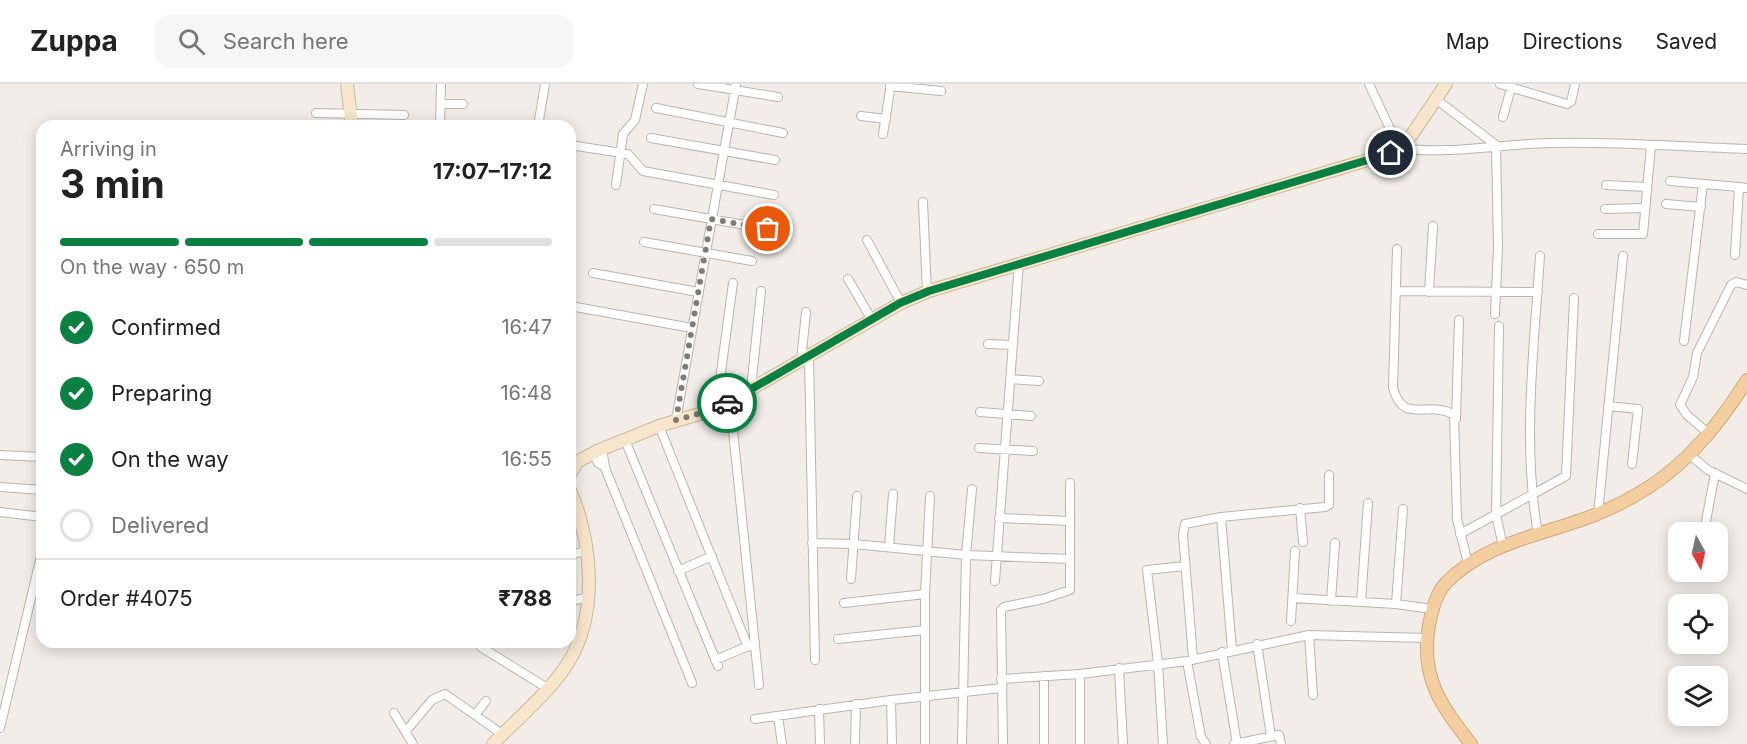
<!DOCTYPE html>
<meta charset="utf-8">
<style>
body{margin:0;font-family:Inter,sans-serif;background:#f6f6f6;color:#222;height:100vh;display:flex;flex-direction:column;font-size:22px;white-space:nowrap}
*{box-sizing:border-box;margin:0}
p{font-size:20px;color:#767676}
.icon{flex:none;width:33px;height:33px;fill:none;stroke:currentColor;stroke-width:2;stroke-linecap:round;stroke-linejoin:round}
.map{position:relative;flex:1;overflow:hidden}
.sheet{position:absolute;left:36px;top:36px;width:540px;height:528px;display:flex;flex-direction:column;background:#fff;border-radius:18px;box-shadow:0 3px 15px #0003}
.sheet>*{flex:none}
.needle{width:39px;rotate:172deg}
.fabs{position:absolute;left:1668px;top:438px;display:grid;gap:12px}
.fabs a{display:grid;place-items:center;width:60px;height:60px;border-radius:12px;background:#fff;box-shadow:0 3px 15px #0003;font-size:30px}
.pin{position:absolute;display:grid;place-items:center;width:51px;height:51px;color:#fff;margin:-26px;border:3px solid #fff;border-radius:50%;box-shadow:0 2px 6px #0007}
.courier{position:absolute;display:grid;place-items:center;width:60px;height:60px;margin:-30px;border:4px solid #0b8043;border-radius:50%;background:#fff;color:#222;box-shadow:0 2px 8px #0007}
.head em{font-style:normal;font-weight:700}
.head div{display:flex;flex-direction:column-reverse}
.head{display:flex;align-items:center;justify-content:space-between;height:102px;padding:0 24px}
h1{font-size:39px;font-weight:700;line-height:45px}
.bar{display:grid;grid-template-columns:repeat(4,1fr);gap:9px 6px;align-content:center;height:72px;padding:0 24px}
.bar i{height:8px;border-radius:4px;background:#e0e0e0}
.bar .selected{background:#0b8043}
.bar p{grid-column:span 4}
.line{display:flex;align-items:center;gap:15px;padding:0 24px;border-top:2px solid #e0e0e0}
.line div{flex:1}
ol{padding:0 24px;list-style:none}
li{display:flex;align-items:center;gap:18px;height:66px}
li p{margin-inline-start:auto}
li .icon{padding:6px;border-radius:50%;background:#0b8043;color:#fff;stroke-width:4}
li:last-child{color:#767676}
li i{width:33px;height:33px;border:3px solid #e0e0e0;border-radius:50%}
header{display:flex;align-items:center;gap:36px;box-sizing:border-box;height:84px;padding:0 30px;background:#fff;border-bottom:2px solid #e0e0e0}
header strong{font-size:28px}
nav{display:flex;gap:33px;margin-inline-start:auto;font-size:21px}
.search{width:420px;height:54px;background:#f6f6f6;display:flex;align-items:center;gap:15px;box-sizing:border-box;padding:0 21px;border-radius:18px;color:#767676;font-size:22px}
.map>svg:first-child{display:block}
</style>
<header>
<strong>Zuppa</strong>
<div class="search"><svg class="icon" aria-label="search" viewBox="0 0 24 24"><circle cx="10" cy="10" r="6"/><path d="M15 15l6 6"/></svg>Search here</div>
<nav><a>Map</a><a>Directions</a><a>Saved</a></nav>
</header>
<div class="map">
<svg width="1747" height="660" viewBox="0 0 1747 660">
<rect width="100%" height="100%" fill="#f2ede8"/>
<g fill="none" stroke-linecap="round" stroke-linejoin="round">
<!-- street casing -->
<g stroke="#bcb4ac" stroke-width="10">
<path id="street" d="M698,0l80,13
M1369,0l30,64c50,7 100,-4 151,-5 65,-2 131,4 197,6
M1500,0l67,20 4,-2 4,-18
M890,2l51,5
M1437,16l59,45 2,103 -3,66
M441,20h22
M656,24l127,25
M316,29l88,2
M861,32l25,3
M1503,33l8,-29
M440,42l1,-42
M538,42l7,-42
M883,50l8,-50
M651,54l124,22
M570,61l58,9 15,17 131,24
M1670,97l69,6
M616,101l7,-51 12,-14 8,-36
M1606,101l41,2
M923,118l4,90
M1666,120l35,3
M654,125l114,20
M1605,125l40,-1
M1598,150h45l8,-88
M867,156l34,63
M644,158l108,19
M1397,165l-4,139c10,38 37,11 61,27l3,104 11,45
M1735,171l4,-68 8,1
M593,189l105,19
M848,195l24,41
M1397,207l141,1
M1429,208l4,-66
M570,222l122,22
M1499,242l-3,189 7,31
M1684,257l19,-157
M988,260l24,1
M809,272l6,304
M801,277l5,-49
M1010,295l29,2
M751,305l10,-98
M730,317l29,284
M1608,322l30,3 -6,55
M716,325l17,-126
M980,328l51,4
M1456,335l3,-99
M676,336l60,-336
M659,342l89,221
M1708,349l-21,-18 -7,-10 13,-28 4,-24 34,-68 5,-3 11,3
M625,356l93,226
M979,364l54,3
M593,369l5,10 7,4 -3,-18
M0,371l42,2
M1690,371l18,15 39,19
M605,384l87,215
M0,403l42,3
M1300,424l3,34
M0,428l42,5
M1598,430l25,-258
M999,434l71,3
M1704,448l11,-59
M1460,450l106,-58 8,-178
M1538,450c-16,-90 -4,-187 2,-278
M812,459l42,1 112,11 104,4
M889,463l4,-53
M570,471l15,-4
M678,487l34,-15
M851,495l6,-83
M995,497l24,-318
M1293,514l103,6 36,5
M570,517l20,-4
M1331,517l4,-58
M1361,518l7,-99
M844,519l81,-9
M1396,520l7,-95
M1291,537l4,-70
M1309,551l4,60
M838,555l87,-9
M1257,560l14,92
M481,563l66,41
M1232,566l-11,-133 104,-10 4,-2v-30
M1222,568l15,92
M1193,574l-10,-123 2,-11 36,-7
M715,576l36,-15
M1187,577l14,76 5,7
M1119,584l4,76
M1080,590v70
M1044,592v68
M1001,595l79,-5 107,-13 122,-26 118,3
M891,616l1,44
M819,625l1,35
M394,629l19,31
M475,631l11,-14
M778,632l4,28
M755,635l136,-19 110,-12
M0,644l42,-176
M406,647l26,-31 13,-6 57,40
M855,660l1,-40
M925,660v-150l5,-98
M962,660l4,-189 6,-66
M1003,660l-2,-134 3,-3 39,-8 27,-9v-107
M1163,660l-5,-81 -11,-93 38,-4
M1234,660l45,-9 2,9"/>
</g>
<!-- secondary casing -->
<g stroke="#ccb89d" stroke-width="14">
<path id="secondary" d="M347,0l5,42
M570,390l7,-12 20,-11 62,-25 57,-17 185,-106 28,-12 462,-138 20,-17 35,-52
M493,660c25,-26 56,-51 75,-81 31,-50 24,-121 2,-173"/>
</g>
<!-- primary casing -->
<g stroke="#d5a873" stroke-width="14">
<path id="primary" d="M1471,660c-31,-40 -51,-67 -42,-119 3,-14 7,-32 17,-42 40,-42 100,-48 151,-69 17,-7 37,-17 52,-27 42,-27 72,-66 98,-107"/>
</g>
<!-- street -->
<use href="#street" stroke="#fff" stroke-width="8"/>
<!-- secondary -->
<use href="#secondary" stroke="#f8e6cc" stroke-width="12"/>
<!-- primary -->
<use href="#primary" stroke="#f2cea1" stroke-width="12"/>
</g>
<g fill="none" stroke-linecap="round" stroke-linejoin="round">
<!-- done -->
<path stroke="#817b75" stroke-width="6" stroke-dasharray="0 10.8" d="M727,319l-11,6 -40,11 35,-201 57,10"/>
<!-- route -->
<path stroke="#0b8043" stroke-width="8" d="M727,319l173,-100 29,-12 462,-138"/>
</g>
</svg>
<div class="fabs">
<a><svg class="needle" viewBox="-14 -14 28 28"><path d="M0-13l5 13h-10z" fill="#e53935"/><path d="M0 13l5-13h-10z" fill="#767676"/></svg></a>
<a><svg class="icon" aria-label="locate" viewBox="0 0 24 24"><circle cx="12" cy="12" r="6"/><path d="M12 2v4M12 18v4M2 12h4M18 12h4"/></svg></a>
<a><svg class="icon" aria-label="layers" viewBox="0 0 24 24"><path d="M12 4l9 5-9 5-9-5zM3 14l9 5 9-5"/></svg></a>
</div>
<div class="pin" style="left:768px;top:145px;background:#ea580c"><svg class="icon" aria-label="bag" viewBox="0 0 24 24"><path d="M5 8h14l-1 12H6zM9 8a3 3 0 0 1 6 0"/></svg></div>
<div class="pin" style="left:1391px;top:69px;background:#1f2937"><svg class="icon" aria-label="home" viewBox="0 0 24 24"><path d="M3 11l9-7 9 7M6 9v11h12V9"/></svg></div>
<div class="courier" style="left:727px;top:319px"><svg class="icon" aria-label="car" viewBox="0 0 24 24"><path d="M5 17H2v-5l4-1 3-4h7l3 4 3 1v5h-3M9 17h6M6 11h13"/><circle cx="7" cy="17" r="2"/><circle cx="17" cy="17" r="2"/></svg></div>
<section class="sheet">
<div class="head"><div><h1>3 min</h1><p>Arriving in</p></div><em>17:07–17:12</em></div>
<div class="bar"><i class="selected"></i><i class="selected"></i><i class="selected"></i><i></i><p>On the way · 650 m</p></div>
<ol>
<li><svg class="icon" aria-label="check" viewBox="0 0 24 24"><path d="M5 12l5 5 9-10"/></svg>Confirmed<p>16:47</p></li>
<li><svg class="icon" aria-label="check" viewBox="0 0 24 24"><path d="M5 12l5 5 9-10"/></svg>Preparing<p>16:48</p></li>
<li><svg class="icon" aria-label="check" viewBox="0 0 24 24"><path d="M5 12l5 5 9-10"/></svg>On the way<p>16:55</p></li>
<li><i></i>Delivered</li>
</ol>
<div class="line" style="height:78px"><div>Order #4075</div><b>₹788</b></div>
</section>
</div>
